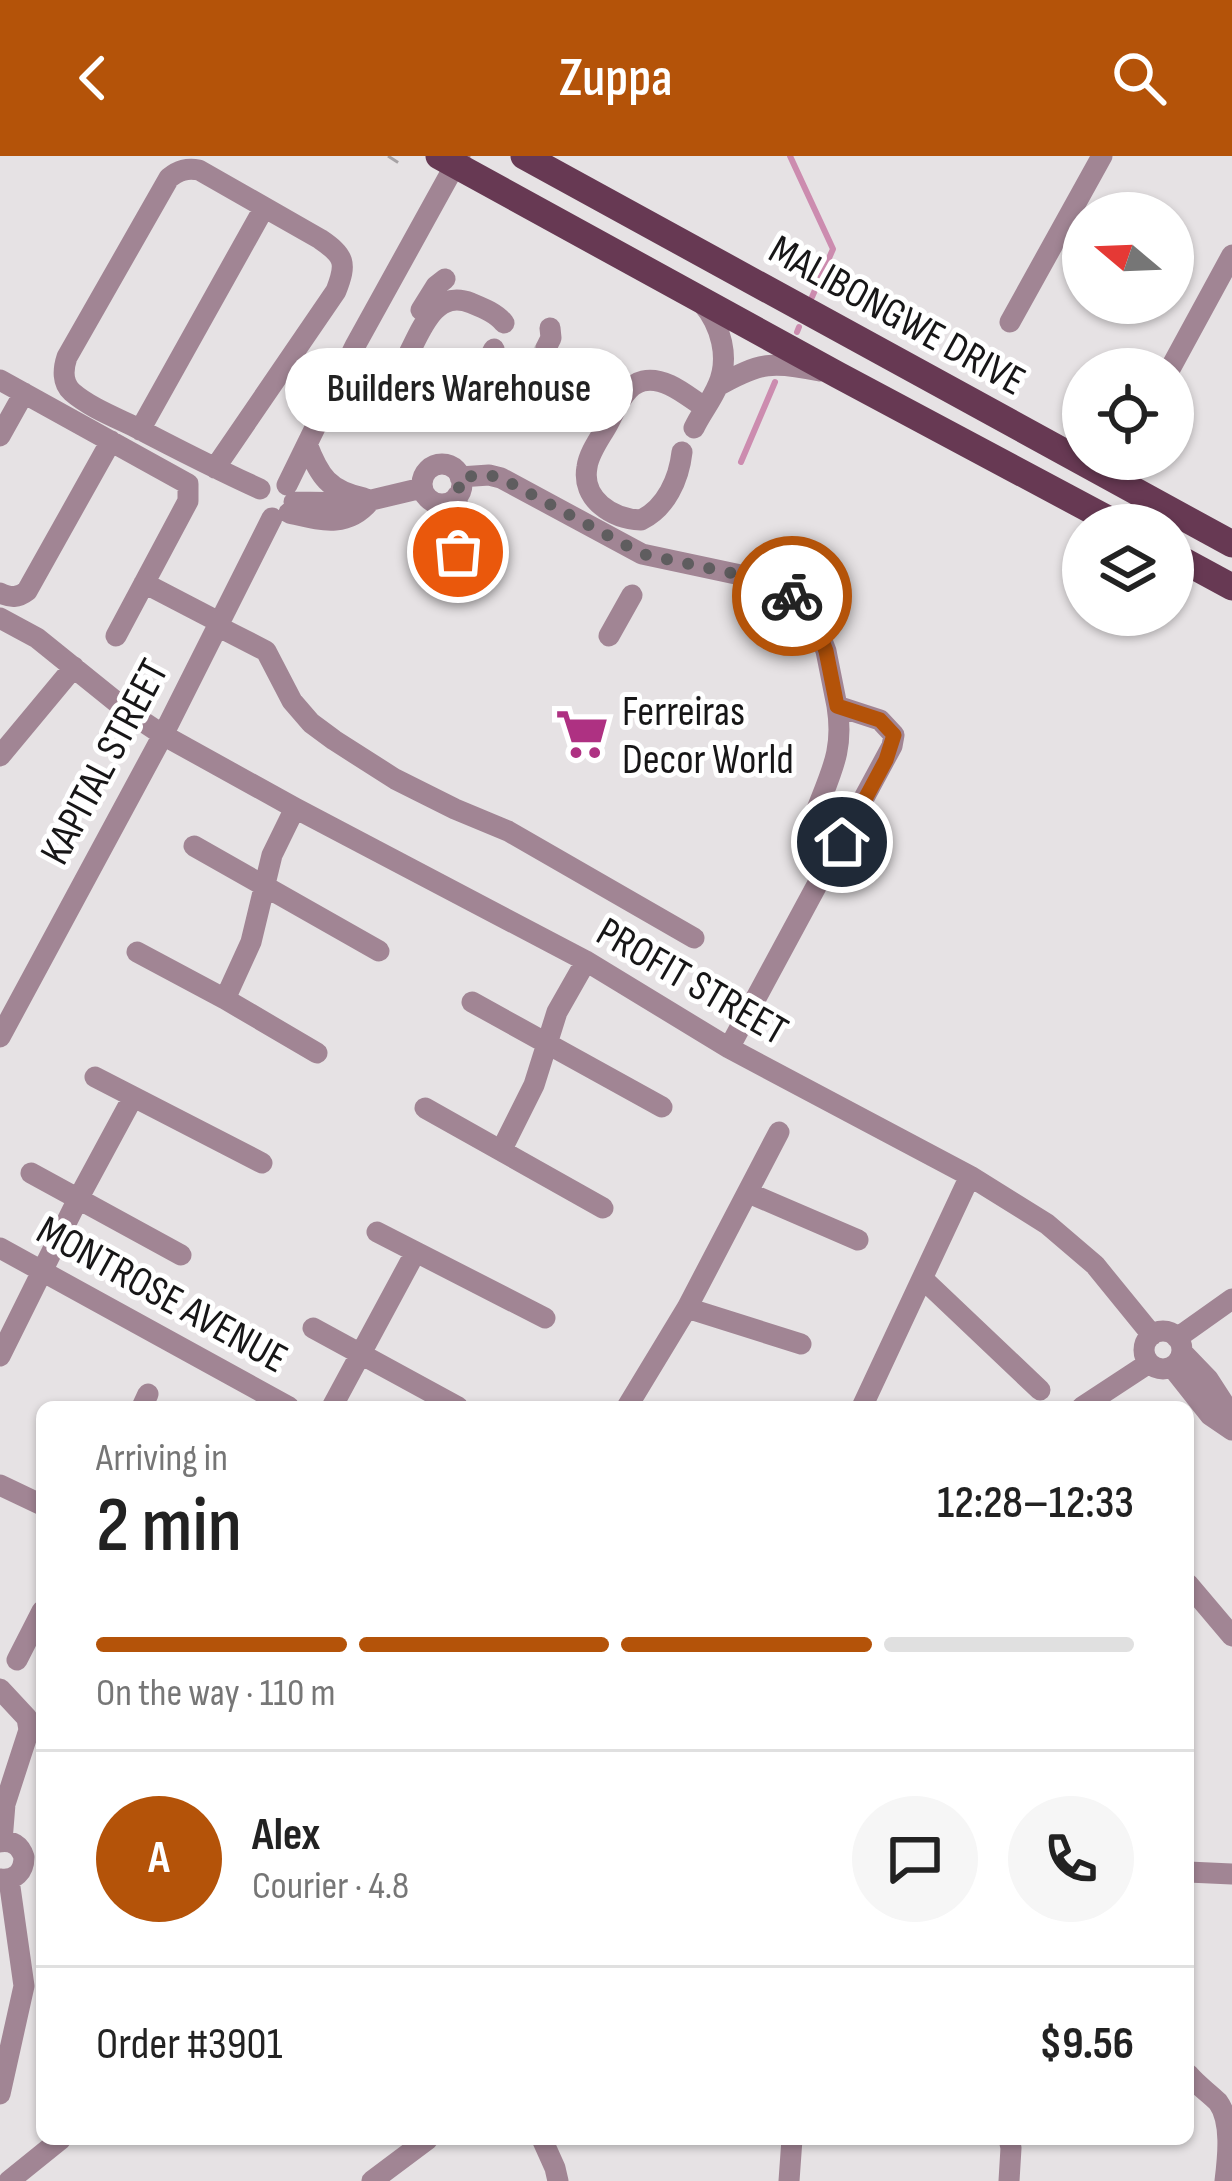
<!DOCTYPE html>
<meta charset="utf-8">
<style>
body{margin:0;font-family:"Sofia Sans Condensed",sans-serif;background:#f6f6f6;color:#222;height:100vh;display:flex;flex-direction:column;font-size:45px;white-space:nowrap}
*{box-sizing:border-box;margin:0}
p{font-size:39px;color:#767676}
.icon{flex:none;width:66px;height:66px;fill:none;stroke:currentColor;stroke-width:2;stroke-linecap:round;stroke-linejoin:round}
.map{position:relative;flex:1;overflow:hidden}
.drawer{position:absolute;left:36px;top:1245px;width:1158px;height:744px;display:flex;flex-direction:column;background:#fff;border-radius:18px;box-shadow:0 3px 9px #0004}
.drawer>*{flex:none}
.needle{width:78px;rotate:289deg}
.buttons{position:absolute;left:1062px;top:36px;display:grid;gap:24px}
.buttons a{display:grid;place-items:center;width:132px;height:132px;border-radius:50%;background:#fff;box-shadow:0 3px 9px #0004;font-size:60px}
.pin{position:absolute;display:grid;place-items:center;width:102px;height:102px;color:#fff;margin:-51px;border:6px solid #fff;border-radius:50%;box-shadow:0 3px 12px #0007}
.courier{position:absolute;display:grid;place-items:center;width:120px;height:120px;margin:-60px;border:9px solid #b45309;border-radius:50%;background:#fff;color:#222;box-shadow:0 3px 15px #0007}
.bubble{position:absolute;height:84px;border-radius:42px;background:#fff;box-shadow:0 3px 9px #0004;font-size:39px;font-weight:600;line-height:84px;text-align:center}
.summary em{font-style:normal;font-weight:600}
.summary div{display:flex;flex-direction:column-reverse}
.summary{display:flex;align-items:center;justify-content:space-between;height:204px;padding:0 60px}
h1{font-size:78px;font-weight:600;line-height:90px}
.bar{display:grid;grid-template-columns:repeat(4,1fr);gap:18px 12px;align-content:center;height:144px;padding:0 60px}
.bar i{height:15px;border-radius:9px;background:#e0e0e0}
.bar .on{background:#b45309}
.bar p{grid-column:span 4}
.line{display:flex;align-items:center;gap:30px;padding:0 60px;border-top:3px solid #e0e0e0}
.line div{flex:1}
.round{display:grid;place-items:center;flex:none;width:126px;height:126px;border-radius:63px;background:#f6f6f6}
header{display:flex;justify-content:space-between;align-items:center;height:156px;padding:0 60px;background:#b45309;color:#fff;font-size:54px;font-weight:600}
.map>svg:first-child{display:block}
</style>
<header><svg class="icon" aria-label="back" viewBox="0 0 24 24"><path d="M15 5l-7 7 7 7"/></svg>Zuppa<svg class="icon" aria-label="search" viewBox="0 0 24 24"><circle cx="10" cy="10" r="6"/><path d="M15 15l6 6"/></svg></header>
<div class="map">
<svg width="1232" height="2025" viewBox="0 0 1232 2025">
<rect width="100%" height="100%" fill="#e6e2e4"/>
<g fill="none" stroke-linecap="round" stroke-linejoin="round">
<!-- stream -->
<path stroke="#cc8caf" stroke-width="6" d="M790,0l43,93 -21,48
M797,176l2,-5
M741,306l34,-80"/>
<!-- minor-tunnel -->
<path stroke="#c7c3c5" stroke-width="21" stroke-dasharray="21 10" stroke-linecap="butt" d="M518,237l28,-45"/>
<!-- path -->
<path stroke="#a6a2a4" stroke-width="3" stroke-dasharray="12 6" stroke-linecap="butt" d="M388,0l14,9"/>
<!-- minor -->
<path stroke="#a18594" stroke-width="21" d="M421,154l15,-24 9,-7
M1010,166l92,-166
M546,192l5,-10 -1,-10
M405,205c15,-27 28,-73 66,-58 12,5 25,10 33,20
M347,207l101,52 23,-2 47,-20
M1170,213l62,-114
M401,215l48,23 16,3 6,-5 23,-43
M0,224l188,104v17l-72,135
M718,230c42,-24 55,-25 102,-15
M694,272c7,-15 18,-28 24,-43 12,-27 3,-60 -16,-82
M140,274l124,-222
M0,280l24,-43
M307,288c12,32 22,47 57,54
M682,296c-3,27 -16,56 -41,68 -29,-1 -60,-21 -54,-53 2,-15 14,-30 21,-43 8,-15 17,-39 35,-43 22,-5 44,15 61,26
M422 328a20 20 0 1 1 40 0a20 20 0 1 1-40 0Z
M215,312l121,-177c11,-28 9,-35 -16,-52l-121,-69c-12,-2 -20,0 -30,8l-102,179c-4,12 -5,26 5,35 16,14 40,24 59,33 42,22 85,44 129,64
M460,321l29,-2 12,3 141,76 150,32
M287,329l68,-139 105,-190
M457,340l1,56
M294,346l65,1 63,-15
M289,357c31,7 58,16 81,-12
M791 435a21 21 0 1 1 42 0a21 21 0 1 1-42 0Z
M144,427l75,39
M0,437c11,5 18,5 27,-2l84,-150
M0,462l37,20 93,75 33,22 132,73 291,153 143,87 241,128 77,48 48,41 57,70
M217,470l49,25 26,50 19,22 23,17 61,39 60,30 53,22 186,107
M609,480l23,-41
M0,600l74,-89
M295,652l-23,47 -21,87 -26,57 92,54
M817,653c15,-39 27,-60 20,-103
M194,690l185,105
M137,796l88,47
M472,846l190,105
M0,881l163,-302 109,-217
M729,892l163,-302 2,-11 -14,-15 -43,-14 -11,-55 -15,-39
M95,921l167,86
M425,952l178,100
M502,993l32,-64 23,-73 29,-51
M31,1017l150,82
M749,1037l109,47
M377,1076l168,86
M0,1092l289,159
M923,1123l117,111
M687,1152l114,36
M313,1172l145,79
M1144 1194a19 19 0 1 1 38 0a19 19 0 1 1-38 0Z
M1177,1182l55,-39
M1182,1196l26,27 24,37
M0,1200l78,-157 54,-100
M1172,1211l38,48 22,15
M142,1251l6,-13
M332,1251l83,-154
M627,1251l60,-99 92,-176
M862,1251l108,-231
M1082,1251l67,-44
M0,1329l42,20
M1188,1428l44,52
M17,1504l25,-49
M0,1533l27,29 2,12 -24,74 -3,37
M0,1686c12,-2 20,3 24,15 0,15 -9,24 -24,22
M1188,1716l44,2
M1188,1918c9,11 20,18 30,28 14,19 10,55 7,79
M0,1938l24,-108 -15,-106
M542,1983l13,29 3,13
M9,2025l52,-42
M372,2025l56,-42
M789,2025l3,-42
M1009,2025l2,-33 -2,-9"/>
<!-- major -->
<path stroke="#673953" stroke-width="27" d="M439,0l399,219 281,150
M524,0l708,388
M1173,399l59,32"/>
</g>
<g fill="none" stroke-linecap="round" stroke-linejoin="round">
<!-- done -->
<path stroke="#5f5d5f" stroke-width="12" stroke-dasharray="0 21.6" d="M458,396l-2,-35 4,-40 29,-2 12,3 141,76 150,32v10"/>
<!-- route -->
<path stroke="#b45309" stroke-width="15" d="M792,440l5,9 14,7 15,39 11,55 43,14 14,15 -8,25 -44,82"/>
</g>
<!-- icons -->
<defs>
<g id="supermarket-bare" transform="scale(4.14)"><path d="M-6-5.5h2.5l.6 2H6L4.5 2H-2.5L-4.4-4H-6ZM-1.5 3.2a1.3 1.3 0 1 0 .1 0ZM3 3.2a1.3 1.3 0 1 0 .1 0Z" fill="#ae3182" stroke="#fff" stroke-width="2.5" paint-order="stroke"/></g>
</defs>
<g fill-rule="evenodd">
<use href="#supermarket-bare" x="582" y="578"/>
</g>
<g text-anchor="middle" stroke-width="10" stroke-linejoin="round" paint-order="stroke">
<!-- street labels -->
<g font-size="42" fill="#171617" stroke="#fff">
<text transform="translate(898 158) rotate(29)" y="15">MALIBONGWE DRIVE</text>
<text transform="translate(103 605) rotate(-62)" y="15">KAPITAL STREET</text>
<text transform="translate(693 824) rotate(30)" y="15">PROFIT STREET</text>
<text transform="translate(163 1137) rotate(29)" y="15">MONTROSE AVENUE</text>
</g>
<!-- poi labels -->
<g font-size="42" fill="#171617" stroke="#fff" text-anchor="start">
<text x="622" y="569">Ferreiras<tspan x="622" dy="48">Decor World</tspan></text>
</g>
</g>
</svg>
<div class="buttons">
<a><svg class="needle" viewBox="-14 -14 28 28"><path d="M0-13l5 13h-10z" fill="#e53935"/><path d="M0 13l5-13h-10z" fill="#767676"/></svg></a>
<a><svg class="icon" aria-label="locate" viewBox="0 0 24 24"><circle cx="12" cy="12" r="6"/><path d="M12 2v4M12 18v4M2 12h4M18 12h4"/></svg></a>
<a><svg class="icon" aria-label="layers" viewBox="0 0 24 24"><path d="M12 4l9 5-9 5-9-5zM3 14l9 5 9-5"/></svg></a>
</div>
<div class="pin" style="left:458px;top:396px;background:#ea580c"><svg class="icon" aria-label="bag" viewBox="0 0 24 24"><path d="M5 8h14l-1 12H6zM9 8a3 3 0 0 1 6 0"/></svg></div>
<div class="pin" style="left:842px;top:686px;background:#1f2937"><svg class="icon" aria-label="home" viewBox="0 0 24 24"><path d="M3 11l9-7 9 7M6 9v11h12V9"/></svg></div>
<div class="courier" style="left:792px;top:440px"><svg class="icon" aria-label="bike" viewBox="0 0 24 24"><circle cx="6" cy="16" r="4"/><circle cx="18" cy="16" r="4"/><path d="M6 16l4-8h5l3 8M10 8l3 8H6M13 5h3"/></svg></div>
<div class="bubble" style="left:285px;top:192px;width:348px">Builders Warehouse</div>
<section class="drawer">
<div class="summary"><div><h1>2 min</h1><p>Arriving in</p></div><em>12:28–12:33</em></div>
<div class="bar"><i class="on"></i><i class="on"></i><i class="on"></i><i></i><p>On the way · 110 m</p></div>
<div class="line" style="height:216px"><b class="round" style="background:#b45309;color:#fff">A</b><div><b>Alex</b><p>Courier · 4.8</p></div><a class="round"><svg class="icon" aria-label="chat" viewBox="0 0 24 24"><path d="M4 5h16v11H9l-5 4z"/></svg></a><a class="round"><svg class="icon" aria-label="phone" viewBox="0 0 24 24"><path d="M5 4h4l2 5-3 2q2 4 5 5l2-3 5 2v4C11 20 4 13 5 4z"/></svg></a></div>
<div class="line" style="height:156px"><div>Order #3901</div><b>$9.56</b></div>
</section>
</div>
